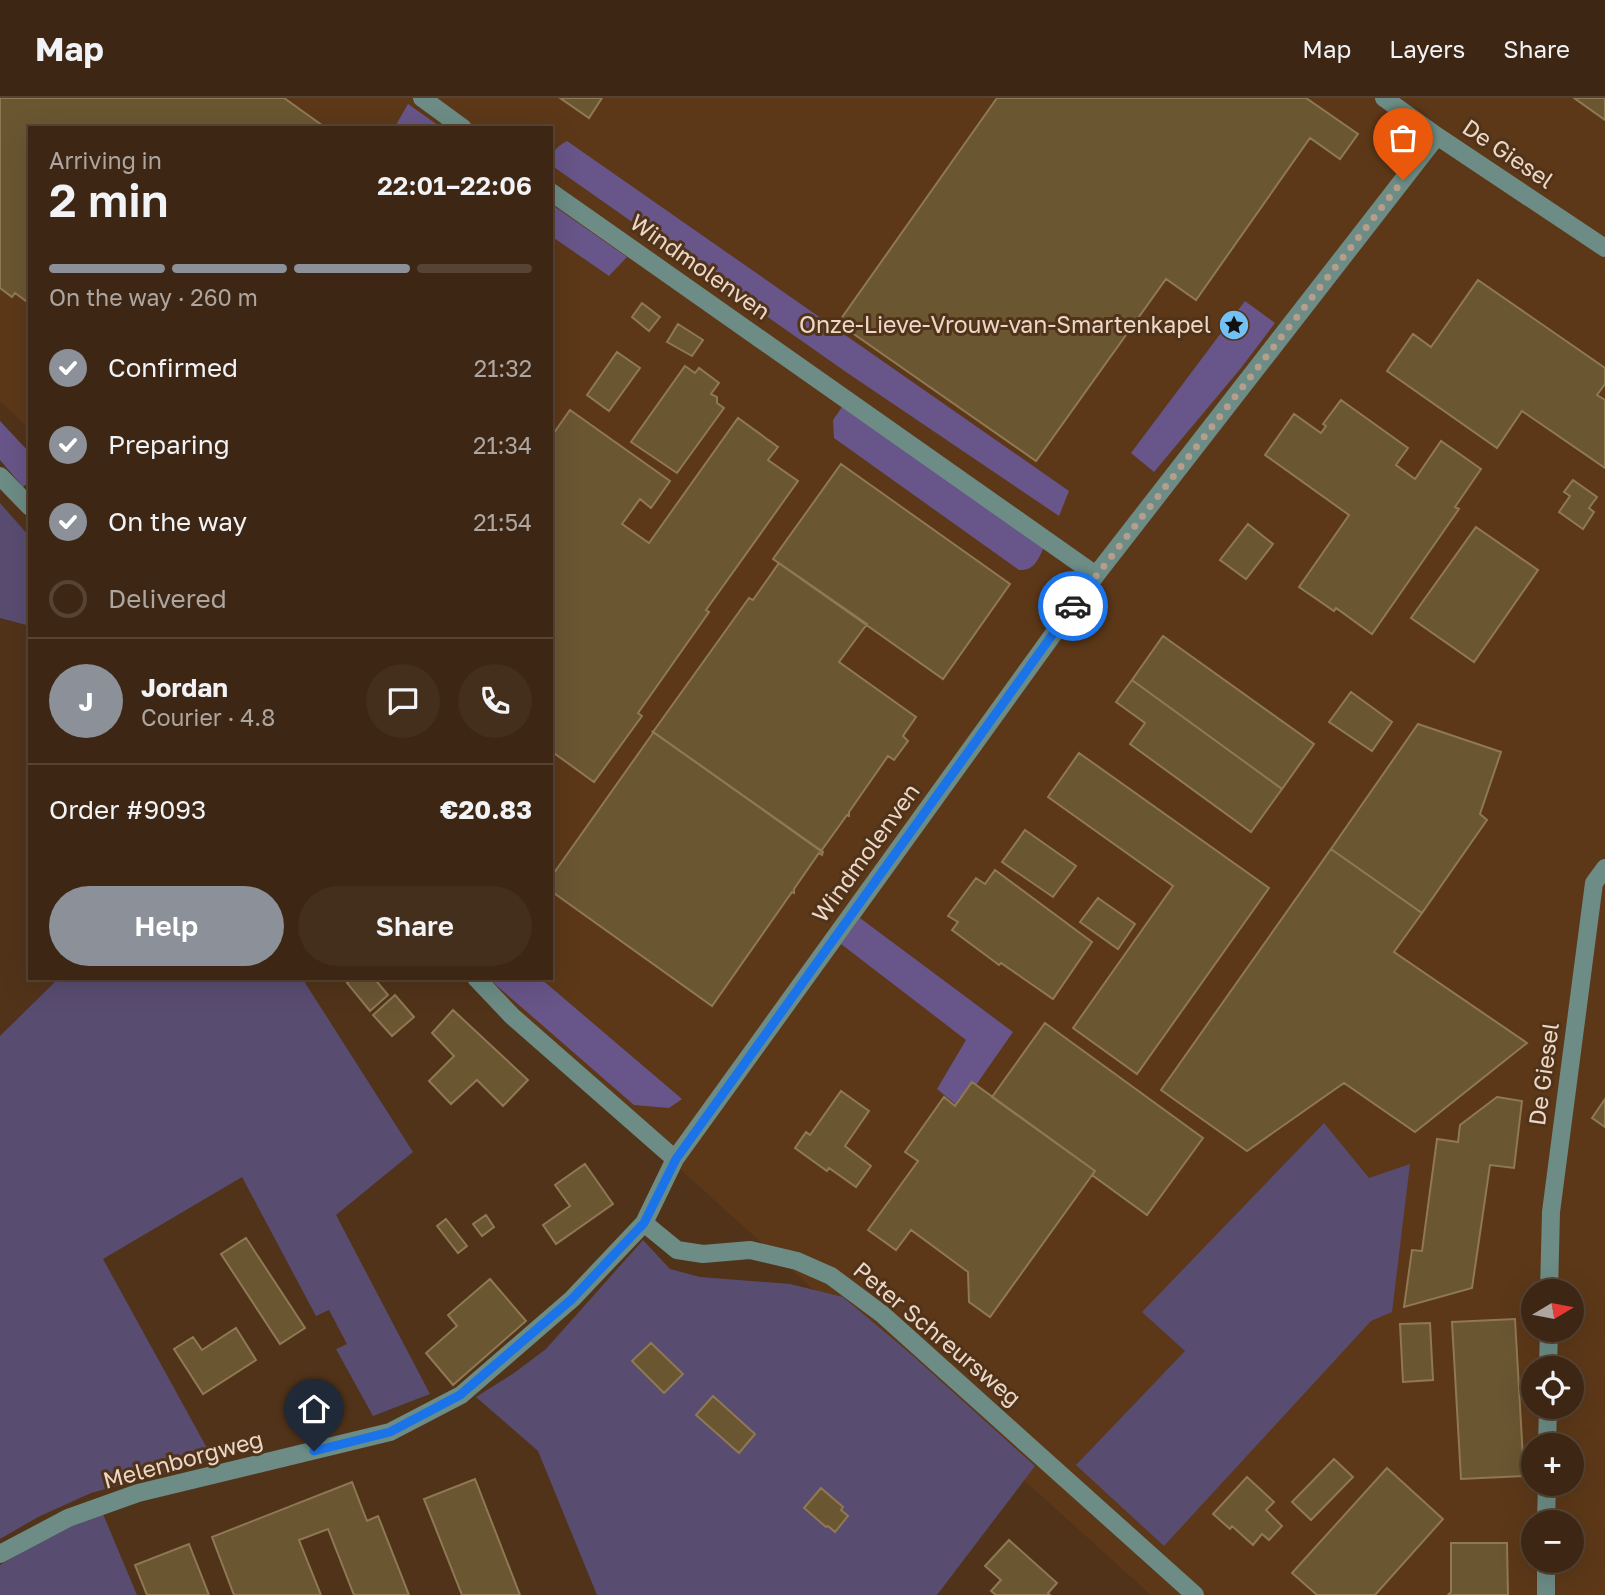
<!DOCTYPE html>
<meta charset="utf-8">
<style>
body{margin:0;font-family:"Golos Text",sans-serif;background:#442e1c;color:#f1f3f6;height:100vh;display:flex;flex-direction:column;font-size:26px;white-space:nowrap}
*{box-sizing:border-box;margin:0}
p{font-size:23px;color:#ada5a0}
.icon{flex:none;width:38px;height:38px;fill:none;stroke:currentColor;stroke-width:2;stroke-linecap:round;stroke-linejoin:round}
.map{position:relative;flex:1;overflow:hidden}
.drawer{position:absolute;left:28px;top:28px;width:525px;height:854px;display:flex;flex-direction:column;background:#3d2613;border-radius:0px;box-shadow:0 7px 28px #0002,0 0 0 2px #564333}
.drawer>*{flex:none}
.needle{width:46px;rotate:80deg}
.fabs{position:absolute;left:1521px;top:1181px;display:grid;gap:14px}
.fabs a{display:grid;place-items:center;width:63px;height:63px;border-radius:50%;background:#3d2613;box-shadow:0 7px 28px #0002,0 0 0 2px #564333;font-size:35px}
.pin{position:absolute;display:grid;place-items:center;width:60px;height:60px;color:#fff;margin:-72px -30px;border-radius:50% 50% 50% 0;rotate:-45deg;box-shadow:0 0 7px #0007}
.pin .icon{rotate:45deg}
.courier{position:absolute;display:grid;place-items:center;width:70px;height:70px;margin:-35px;border:5px solid #1a73e8;border-radius:50%;background:#fff;color:#222;box-shadow:0 2px 9px #0007}
.headline em{font-style:normal;font-weight:600}
.headline div{display:flex;flex-direction:column-reverse}
.headline{display:flex;align-items:center;justify-content:space-between;height:119px;padding:0 21px}
h1{font-size:46px;font-weight:600;line-height:52px}
.bar{display:grid;grid-template-columns:repeat(4,1fr);gap:10px 7px;align-content:center;height:84px;padding:0 21px}
.bar i{height:9px;border-radius:5px;background:#564333}
.bar .on{background:#8c9099}
.bar p{grid-column:span 4}
.line{display:flex;align-items:center;gap:18px;padding:0 21px;border-top:2px solid #564333}
.line div{flex:1}
.round{display:grid;place-items:center;flex:none;width:74px;height:74px;border-radius:37px;background:#442e1c}
ol{padding:0 21px;list-style:none}
li{display:flex;align-items:center;gap:21px;height:77px}
li p{margin-inline-start:auto}
li .icon{padding:7px;border-radius:50%;background:#8c9099;color:#fff;stroke-width:4}
li:last-child{color:#ada5a0}
li i{width:38px;height:38px;border:4px solid #564333;border-radius:50%}
.primary-button{display:flex;gap:14px;margin-top:auto;padding:14px 21px}
.primary-button a{flex:1;height:80px;border-radius:42px;background:#8c9099;color:#fff;font-size:28px;font-weight:600;line-height:80px;text-align:center}
.primary-button a+a{background:#442e1c;color:#f1f3f6}
header{display:flex;align-items:center;gap:42px;box-sizing:border-box;height:98px;padding:0 35px;background:#3d2613;border-bottom:2px solid #564333}
header strong{font-size:33px}
nav{display:flex;gap:38px;margin-inline-start:auto;font-size:24px}
.map>svg:first-child{display:block}
</style>
<header>
<strong>Map</strong>
<nav><a>Map</a><a>Layers</a><a>Share</a></nav>
</header>
<div class="map">
<svg width="1605" height="1497" viewBox="0 0 1605 1497">
<rect width="100%" height="100%" fill="#513319"/>
<!-- built -->
<path fill="#5c3818" fill-rule="evenodd" d="M0,0h1605v1497h-454l-648,-586 -24,-31h72v-850h-521v302l-30,-29zM1533,1194h39v38h-39zM1533,1270h39v39h-39zM1533,1348h39v38h-39zM1533,1424h39v39h-39z"/>
<!-- green -->
<path fill="#594c71" d="M0,405l30,34v89l-30,-8z
M59,880h243l111,174 -77,63 94,179 -57,22 -37,-67 11,-5 -18,-34 -13,6 -74,-139 -139,82 110,200 -122,34 -53,24 -38,22v-503z
M1324,1025l45,55 41,-14 -18,148 -21,9 -207,225 -88,-81 109,-114 -43,-39z
M643,1142l27,29 30,8 90,7 53,13 69,58 123,111 -98,129h-340l-59,-144 -62,-54 38,-24 32,-24z
M103,1416l34,81h-137v-30l58,-34z"/>
<!-- forest -->
<path fill="#685589" d="M408,6l34,24h-43l-2,-5z
M567,43l502,350 -10,25 -213,-144 -295,-207c0,-13 5,-18 16,-24z
M551,106l76,53 -18,19 -58,-40z
M1245,203l30,22 -34,45 -87,104 -23,-19z
M842,309l202,140c-6,13 -10,24 -25,23l-185,-132 -1,-18z
M0,323l30,32v28l-7,6 -23,-27z
M860,820l153,114 -53,76 -23,-19 29,-49 -125,-96z
M488,880h52l142,121 -13,9 -35,-3z"/>
<!-- building -->
<path fill="#6b5632" stroke="#8f7854" stroke-width="2" d="M0,0h284l42,30h-296v176l-15,-11 -3,4 -12,-9z
M560,0h42l-13,20z
M997,0h309l52,36 -18,25 -30,-21 -114,162 -30,-21 -130,182 -198,-138z
M1574,0h31v22z
M1478,182l127,88v16l-8,11 8,5v68l-83,-57 -25,37 -110,-77 26,-37 18,13z
M642,205l18,14 -11,14 -17,-14z
M678,226l25,16 -11,16 -25,-14z
M617,254l23,16 -31,43 -22,-16z
M685,268l10,7 4,-5 20,15 -8,11 6,3v6l7,5 -47,65 -46,-31z
M1341,302l67,48 -12,17 19,14 26,-38 40,28 -26,38 4,2 -87,125 -36,-26 -2,3 -35,-24 50,-72 -84,-60 29,-41 27,19 5,-7 -3,-2z
M570,312l100,71 -19,27 -11,-9 -18,25 27,19 89,-125 40,29 -10,13 30,21 -92,129 3,2 -71,101 4,3 -48,66 -43,-31v-314z
M841,366l169,120 -67,95 -170,-120z
M1573,382l24,17 -8,11 5,4 -11,17 -24,-17 11,-16 -6,-4z
M1248,426l25,20 -27,35 -26,-19z
M1476,429l62,43 -64,92 -63,-44z
M779,465l88,61 -28,38 77,55 -13,19 5,5 -14,19 -6,-4 -39,56v4l-2,-1 -26,36 -168,-119 96,-134 4,2z
M1163,538l151,108 -32,45 -150,-109z
M1132,582l150,109 -31,43 -121,-88 15,-21 -29,-21z
M1351,594l41,30 -20,29 -43,-29z
M1418,626l83,28 -21,62 7,6 -65,93 -91,-64z
M652,633l171,121 -1,3 -3,-2 -25,36v4l-2,-1 -80,114 -161,-115v-14l102,-144z
M1079,655l190,135 -132,186 -64,-46 100,-142 -125,-89z
M1025,732l51,36 -23,31 -51,-35z
M1331,751l91,64 -28,39 133,91 -112,89 -71,-49 -97,68 -86,-61z
M995,772l97,72 -39,57 -52,-36 -2,2 -47,-35 6,-8 -10,-6 28,-38 9,6z
M1098,800l37,26 -17,25 -38,-27z
M353,880h21l14,17 -18,16 -23,-28z
M395,897l19,22 -22,19 -19,-21z
M453,912l75,70 -25,26 -26,-26 -26,24 -22,-23 25,-25 -22,-23z
M1045,925l158,115 -56,77 -55,-40 3,-4 -103,-74z
M972,984l123,89 -105,146 -21,-15 -1,-30 -57,-42 -15,20 -28,-20 50,-69 -13,-9 39,-55 11,9z
M841,993l28,20 -24,35 26,20 -15,21 -27,-19 -2,3 -32,-23 11,-16 4,3z
M1497,999l25,4 -8,67 -24,-3 -18,123 -68,19 8,-57 10,1 15,-112 21,3 2,-17z
M1605,1001v28l-13,-9z
M585,1066l28,40 -57,40 -13,-19 27,-19 -15,-21z
M486,1117l8,12 -12,9 -9,-12z
M446,1121l21,27 -9,7 -21,-27z
M246,1140l59,90 -25,16 -59,-90z
M490,1181l36,42 -73,64 -27,-32 31,-27 -9,-11z
M1515,1221l9,157 -63,3 -9,-157z
M1430,1225l3,57 -30,2 -3,-58z
M236,1230l20,32 -53,34 -29,-45 19,-12 9,13z
M651,1245l32,31 -19,19 -32,-32z
M713,1298l42,38 -16,19 -43,-38z
M1334,1361l19,18 -42,43 -19,-18z
M1387,1370l56,51 -68,76h-58l-25,-22z
M1247,1379l27,25 -8,8 16,16 -13,14 -7,-6 -9,11 -21,-19 -2,3 -17,-15z
M475,1381l45,116h-58l-38,-96z
M352,1384l15,39 11,-5 31,79h-55l-26,-66 -29,11 22,55h-87l-22,-58z
M821,1390l22,19 -2,3 7,6 -13,16 -7,-6 -2,1 -22,-19z
M1009,1442l48,43 -9,10 2,2h-54l-5,-4 10,-11 -16,-14z
M1451,1445h56l1,52h-60l3,-3z
M189,1446l20,51h-62l-12,-30z"/>
<g fill="none" stroke-linecap="round" stroke-linejoin="round">
<!-- minor -->
<path stroke="#6c8c85" stroke-width="18" d="M422,0l41,30
M1384,0l53,38 168,112
M551,94l545,383
M0,378l30,31
M675,1061l421,-584 341,-439
M644,1125l33,27 26,4 47,-4 47,11 34,15 51,38 313,281
M1549,1194l2,-80 43,-329 11,-15
M1548,1270l1,-38
M1547,1348l1,-39
M1546,1424l1,-38
M0,1456l68,-36 70,-25 252,-61 71,-37 111,-96 72,-76 31,-64 -163,-143 -36,-38
M1546,1463v34"/>
</g>
<g fill="none" stroke-linecap="round" stroke-linejoin="round">
<!-- done -->
<path stroke="#b59e8b" stroke-width="7" stroke-dasharray="0 12.6" d="M1073,508l330,-426"/>
<!-- route -->
<path stroke="#1a73e8" stroke-width="9" d="M314,1353l76,-19 70,-37 112,-96 72,-76 32,-64 397,-553"/>
</g>
<!-- icons -->
<defs>
<g id="sight-disc" transform="scale(1.575)"><circle r="9.5" fill="#72c1f5" stroke="#513319"/><path d="M0-6L1.8-2.2L6-1.7L2.9 1.2L3.7 5.4L0 3.3L-3.7 5.4L-2.9 1.2L-6-1.7L-1.8-2.2Z" fill="#111"/></g>
</defs>
<g fill-rule="evenodd">
<use href="#sight-disc" x="1234" y="227"/>
</g>
<g text-anchor="middle" stroke-width="6" stroke-linejoin="round" paint-order="stroke">
<!-- street labels -->
<g font-size="23" fill="#ebd8c9" stroke="#513319">
<text transform="translate(1508 56) rotate(34)" y="8">De Giesel</text>
<text transform="translate(700 169) rotate(35)" y="8">Windmolenven</text>
<text transform="translate(866 755) rotate(-54)" y="8">Windmolenven</text>
<text transform="translate(1544 976) rotate(-82)" y="8">De Giesel</text>
<text transform="translate(937 1236) rotate(40)" y="8">Peter Schreursweg</text>
<text transform="translate(183 1362) rotate(-15)" y="8">Melenborgweg</text>
</g>
<!-- poi labels -->
<g font-size="23" fill="#ebd8c9" stroke="#513319" text-anchor="end">
<text x="1211" y="235">Onze-Lieve-Vrouw-van-Smartenkapel</text>
</g>
</g>
</svg>
<div class="fabs">
<a><svg class="needle" viewBox="-14 -14 28 28"><path d="M0-13l5 13h-10z" fill="#e53935"/><path d="M0 13l5-13h-10z" fill="#ada5a0"/></svg></a>
<a><svg class="icon" aria-label="locate" viewBox="0 0 24 24"><circle cx="12" cy="12" r="6"/><path d="M12 2v4M12 18v4M2 12h4M18 12h4"/></svg></a>
<a>+</a>
<a>−</a>
</div>
<div class="pin" style="left:1403px;top:82px;background:#ea580c"><svg class="icon" aria-label="bag" viewBox="0 0 24 24"><path d="M5 8h14l-1 12H6zM9 8a3 3 0 0 1 6 0"/></svg></div>
<div class="pin" style="left:314px;top:1353px;background:#1f2937"><svg class="icon" aria-label="home" viewBox="0 0 24 24"><path d="M3 11l9-7 9 7M6 9v11h12V9"/></svg></div>
<div class="courier" style="left:1073px;top:508px"><svg class="icon" aria-label="car" viewBox="0 0 24 24"><path d="M5 17H2v-5l4-1 3-4h7l3 4 3 1v5h-3M9 17h6M6 11h13"/><circle cx="7" cy="17" r="2"/><circle cx="17" cy="17" r="2"/></svg></div>
<section class="drawer">
<div class="headline"><div><h1>2 min</h1><p>Arriving in</p></div><em>22:01–22:06</em></div>
<div class="bar"><i class="on"></i><i class="on"></i><i class="on"></i><i></i><p>On the way · 260 m</p></div>
<ol>
<li><svg class="icon" aria-label="check" viewBox="0 0 24 24"><path d="M5 12l5 5 9-10"/></svg>Confirmed<p>21:32</p></li>
<li><svg class="icon" aria-label="check" viewBox="0 0 24 24"><path d="M5 12l5 5 9-10"/></svg>Preparing<p>21:34</p></li>
<li><svg class="icon" aria-label="check" viewBox="0 0 24 24"><path d="M5 12l5 5 9-10"/></svg>On the way<p>21:54</p></li>
<li><i></i>Delivered</li>
</ol>
<div class="line" style="height:126px"><b class="round" style="background:#8c9099;color:#fff">J</b><div><b>Jordan</b><p>Courier · 4.8</p></div><a class="round"><svg class="icon" aria-label="chat" viewBox="0 0 24 24"><path d="M4 5h16v11H9l-5 4z"/></svg></a><a class="round"><svg class="icon" aria-label="phone" viewBox="0 0 24 24"><path d="M5 4h4l2 5-3 2q2 4 5 5l2-3 5 2v4C11 20 4 13 5 4z"/></svg></a></div>
<div class="line" style="height:91px"><div>Order #9093</div><b>€20.83</b></div>
<div class="primary-button"><a>Help</a><a>Share</a></div>
</section>
</div>
